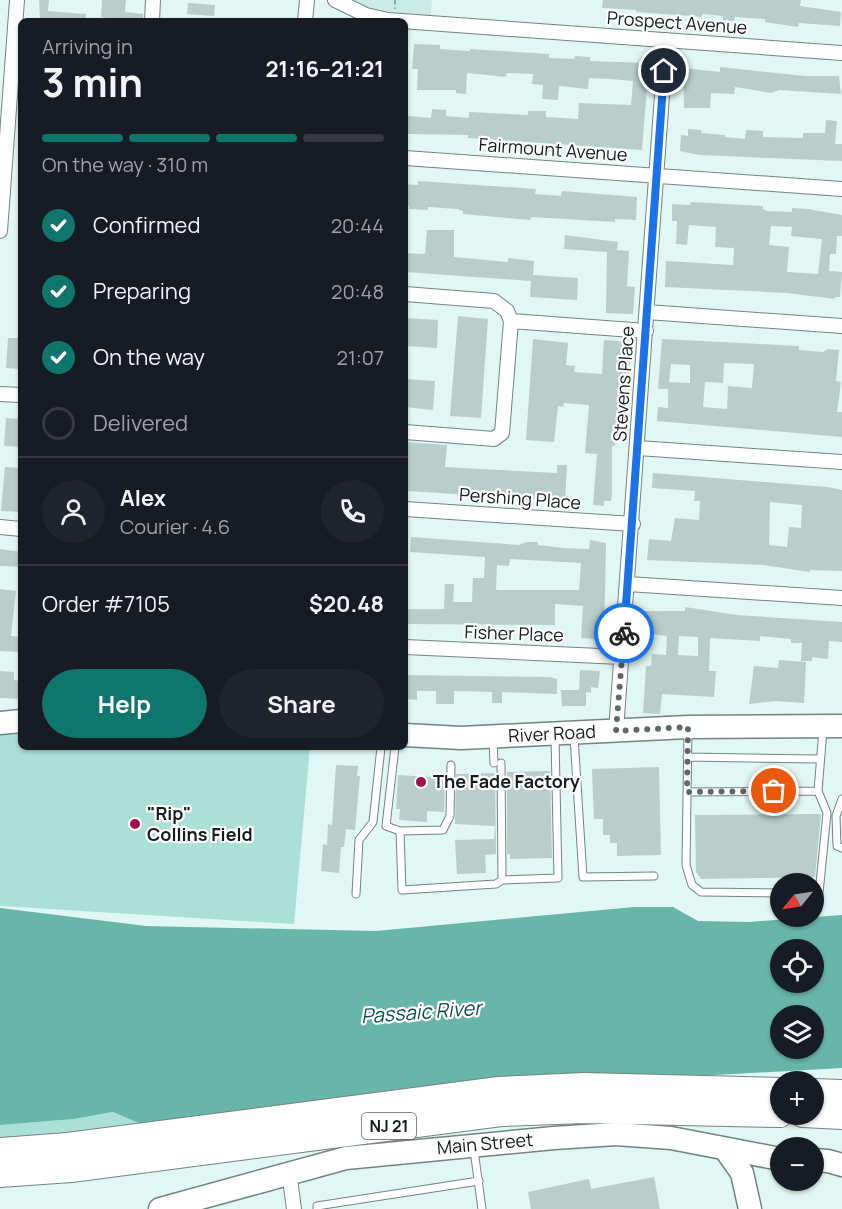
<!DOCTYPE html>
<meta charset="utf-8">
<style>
body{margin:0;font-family:Manrope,sans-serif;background:#20242c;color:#f1f3f6;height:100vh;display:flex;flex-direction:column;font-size:22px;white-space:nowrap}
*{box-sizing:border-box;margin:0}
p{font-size:20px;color:#9ea1a6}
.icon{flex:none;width:33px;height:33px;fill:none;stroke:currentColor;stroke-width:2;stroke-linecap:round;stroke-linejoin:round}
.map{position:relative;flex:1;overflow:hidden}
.details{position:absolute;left:18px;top:18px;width:390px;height:732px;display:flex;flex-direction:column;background:#171b24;border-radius:9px;box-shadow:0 2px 4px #0004}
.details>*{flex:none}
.needle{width:39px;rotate:240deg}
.controls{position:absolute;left:770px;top:873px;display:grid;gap:12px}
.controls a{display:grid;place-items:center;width:54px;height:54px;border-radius:50%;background:#171b24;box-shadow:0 2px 4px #0004;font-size:30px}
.pin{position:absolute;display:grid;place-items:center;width:51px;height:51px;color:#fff;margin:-26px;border:3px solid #fff;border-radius:50%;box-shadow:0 2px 6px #0007}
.courier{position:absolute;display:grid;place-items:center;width:60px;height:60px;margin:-30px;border:4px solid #1a73e8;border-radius:50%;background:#fff;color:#222;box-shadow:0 2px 8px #0007}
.headline em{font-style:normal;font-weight:700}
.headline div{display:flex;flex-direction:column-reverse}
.headline{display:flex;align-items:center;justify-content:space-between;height:102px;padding:0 24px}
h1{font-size:39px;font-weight:700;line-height:45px}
.bar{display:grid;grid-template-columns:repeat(4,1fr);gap:9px 6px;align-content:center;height:72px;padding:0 24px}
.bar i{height:8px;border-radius:4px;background:#363941}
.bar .active{background:#0f766e}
.bar p{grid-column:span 4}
.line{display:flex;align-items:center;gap:15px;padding:0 24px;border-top:2px solid #363941}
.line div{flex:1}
.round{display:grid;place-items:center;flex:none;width:63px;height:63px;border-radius:32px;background:#20242c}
ol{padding:0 24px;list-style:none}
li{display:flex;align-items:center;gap:18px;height:66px}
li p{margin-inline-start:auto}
li .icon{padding:6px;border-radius:50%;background:#0f766e;color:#fff;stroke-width:4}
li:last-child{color:#9ea1a6}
li i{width:33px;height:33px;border:3px solid #363941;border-radius:50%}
.cta{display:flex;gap:12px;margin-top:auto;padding:12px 24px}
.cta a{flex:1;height:69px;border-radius:36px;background:#0f766e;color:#fff;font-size:24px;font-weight:700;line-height:69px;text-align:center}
.cta a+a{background:#20242c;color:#f1f3f6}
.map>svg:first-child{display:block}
</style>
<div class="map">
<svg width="842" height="1209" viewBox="0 0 842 1209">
<rect width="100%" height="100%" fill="#e1f7f3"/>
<!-- built -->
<path fill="#ccebe6" d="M335,0h97l-2,23 -42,-3z"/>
<!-- green -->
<path fill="#abe0d7" d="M21,721v26h289l-16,177 -294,-18v-183z
M113,1112l28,12 -34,7 -107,7v-13l74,-6z"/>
<!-- water -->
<path fill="#68b6aa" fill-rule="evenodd" d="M634,907h39l25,14 51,1 93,-7v153l-144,8 -128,-2 -57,3 -105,11 -267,36 -28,-12 -39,7 -74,6v-217l146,18 230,5zM780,950h33v32h-33zM780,1016h33v32h-33z"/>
<!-- building -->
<path fill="#b9ceca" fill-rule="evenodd" d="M39,0h10l-1,11 38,3 -1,7h-45z
M102,0h24l-1,12 18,2v7h-36v-3l-6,-1z
M603,0h198l-1,6 41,6 -1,14 -41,-3 -1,4 -33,-5v-3l-30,-2 -1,4 -11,-1v-4l-21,-2v3l-66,-5v-2l-34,-2z
M188,3l27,2 -1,11 -27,-2z
M414,44l26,1v4l30,2v-2l79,5v4l25,1 1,-3 15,1v4l59,2 -7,87 -174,-12v-3l-61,-1 1,-18 23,2 1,-9 14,1v6l23,2v-6l59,3v-4h18v6l32,2 1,-16 52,2 2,-24 -22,-2 -22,-1 -1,11 -29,-3 -1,14 -16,-1 1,-14 -11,-1 1,-10 -26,-1 -1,4 -39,-4 -1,21 -10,-1v-3h-39l1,-21h-6z
M720,67l85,9h34l2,18 -62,-4 -8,3 -36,-6 -1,7 -23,-1 -1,15h-26l-1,-40 37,4z
M826,120l11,1 -2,23h7v17l-143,-6 -19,-4 1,-16 7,1v-7l13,1v3l24,2v2l20,2 1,-9 17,1v6l40,1v-5h22z
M418,181l118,8 -1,5 26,2 1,-5 75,6 -1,23 -21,-1v3l-84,-5 -1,3 -12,-1 -55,-5v-3l-6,-2 -29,-2v3l-19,-1v-3l-4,-1v-21l13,1z
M691,202l72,4v3l4,2 25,1v-4l16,1 34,6v21h-5l-1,18h-6l-1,17 13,1 -2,25h-5v2l-48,-6 -122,-6 1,-26 67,4 1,-17 -19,-1 1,-20 -27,-2 -2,20 -11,-1 1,-23h-5v-17l18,1zM771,226l21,1 -1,9 31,3 -4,35 -31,-2 2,-25 -20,-2z
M427,230h27v27l54,5v-4l26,3 -1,14 45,3 -1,22 -47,-3 1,-16 -126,-9v-19l20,1z
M565,235l53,7 -1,8 12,1 -2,35 8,1 -2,27 -27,-1 1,-61 -43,-3z
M458,316l30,3 -7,99 -31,-2z
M405,318l33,2 -1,28 -32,-2z
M8,338h13v31l-15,-1z
M533,339l35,4 -2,22 9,1 -1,6 28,2 2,-34 27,2 -2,33h-8l-6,71h-3v48l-1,7h-7v5l-11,-1 4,-51 -12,-1 4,-48 -25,-2 -1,4 -5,-1 -4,36 -28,-2z
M662,339l137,7v4l24,2 5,-3 11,1 -3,31 5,1 -4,30h5v25l-185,-16 1,-14 10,1v-19h-10zM724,363l30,1 -2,24 -24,-2 -1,23 -24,-2 2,-25 18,1zM671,364l19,1v18l-21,-1z
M405,379l30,2 -2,29 -28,-3z
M6,418l15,1v28l-17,-1z
M405,442l42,3 -2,22 112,6v-8h10l-2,36 -158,-10 1,-38h-3z
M5,467l16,1v44l-20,-1z
M653,473l175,14 14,3v81l-32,-1v2l-47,-7 -116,-5 2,-21 22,2 4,-23 24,2 1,-19h-6l1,-10 -43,-3zM770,502l32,3 -1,23 -12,-1 -2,20 -18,-2z
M411,537l108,8 7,-3h12v3l26,3 25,1 1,-9 16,3 -2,97 -23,-2 2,-32 -28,-2v21l-150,-1v-15h39l1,-25h9l-1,18h19l1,-24h11l1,-21 -75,-5zM510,559l71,4 -2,27h-83l1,-25 12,1z
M0,549l21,3v15l-21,-1z
M0,589l16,2 -5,45 10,1 -1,15 -20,-1z
M685,607l52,8 105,7v20l-13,-1 -1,18 -16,-2v4h-11l1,-18h-11v-4l-31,-3v5l-50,-3 -1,33h7l-2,26 -52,-3 -2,20 -17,-1 3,-47h5l1,-12 14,1 1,-19 -27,-3 2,-22h43zM679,636l19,1v19l-20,-1z
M779,660l27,2 -2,41 -28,-2 -27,3 5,-38 24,2z
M580,670l20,1 -2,17 -7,-1v6l-5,-1v14h-24l-1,-16h18z
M0,671l14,1v8l7,1v18l-21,-1z
M405,675l145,2 7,2v15l-55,-2v11h-10v-11l-38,-1v13h-18v-13h-19v9l-12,-1z
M336,765l22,1 -1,10h3l-5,54 -9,-1 -2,18h-3l-2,26 -18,-2 2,-27 4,1 1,-21 4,1z
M659,767l2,88 -44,1v-13h-7v-8h-7v-16h-9l-2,-50z
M550,771l2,87 -42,1v-5h-3v-82z
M495,773l1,81 -11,1 1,18 -29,1 -2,-34 39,-1 1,-13 -40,-2 1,-50z
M398,775l47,3 -1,34 -17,-1v11l-28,-2 1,-11h-4z
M821,814l-6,63 -114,2 -5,-7 -1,-57z
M654,1177l6,32h-129l-3,-17 61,-13 2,10z"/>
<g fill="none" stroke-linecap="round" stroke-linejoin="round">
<!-- lane casing -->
<g stroke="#718480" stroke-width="9">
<path id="lane" d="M688,730l-2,135 6,20 9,7 79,1
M574,737l9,140 71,-1
M493,739l1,24
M395,747l-9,79 14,5 2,59 94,-6 6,-4 -1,-117
M687,757l132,2
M687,792l131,-1
M842,799l-6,17 1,30 5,2
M400,831l43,-1 7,-14 1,-51
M502,880l56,-2 -3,-140
M813,893h6l8,-80 -9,-22 5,-61
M356,894l3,-54 14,-18 8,-75
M474,1150l8,59
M317,1209v-3l162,-25"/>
</g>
<!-- street casing -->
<g stroke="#718480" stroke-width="16">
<path id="street" d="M335,0l31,15 22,5 454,33
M152,21l1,-21
M305,21l2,-21
M405,158l437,31
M0,231l17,-231
M405,294l89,7 13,10 4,10 -9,112 -8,6 -89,-7
M647,312l195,14
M511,321l135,10
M0,394l21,1
M638,448l204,14
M405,509l228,15
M0,527l21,2
M628,584l214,14
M405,647l216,10
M616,731l50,-691
M289,1172l5,37"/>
</g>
<!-- primary casing -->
<g stroke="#718480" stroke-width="25">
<path id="primary" d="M0,723l21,-2
M405,735l56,3 227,-11 154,-1
M725,1149l17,24 8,36
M813,1160l15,1 14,4
M160,1209l186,-51 208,-20 62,-4 55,4 109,21"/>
</g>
<!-- highway casing -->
<g stroke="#718480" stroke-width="28">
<path id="highway" d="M813,1092l29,1
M803,1114l39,2
M0,1151l68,-5 431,-56 85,-4 196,5
M0,1174l71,-5 430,-56 84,-3 195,4"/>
</g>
<!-- path -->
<path stroke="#97a7a4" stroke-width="2" stroke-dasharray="4.5 3" stroke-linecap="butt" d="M395,0v9"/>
<!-- lane -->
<use href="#lane" stroke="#fff" stroke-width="7"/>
<!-- street -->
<use href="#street" stroke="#fff" stroke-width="14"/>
<!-- primary -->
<use href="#primary" stroke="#fff" stroke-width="22"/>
<!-- highway -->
<use href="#highway" stroke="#fff" stroke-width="26"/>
</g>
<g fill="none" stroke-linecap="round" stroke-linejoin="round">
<!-- done -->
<path stroke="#5c6967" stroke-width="6" stroke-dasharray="0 10.8" d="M624,633l-8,98 72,-4 -1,65 87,-1"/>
<!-- route -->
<path stroke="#1a73e8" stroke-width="8" d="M624,633l40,-562"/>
</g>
<!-- markers -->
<g fill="#a20e50" stroke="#fefefe" stroke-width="2">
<circle cx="421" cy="782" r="6"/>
<circle cx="135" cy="824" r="6"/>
</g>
<g text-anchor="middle" stroke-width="4.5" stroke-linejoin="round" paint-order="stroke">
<!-- shield labels -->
<rect fill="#fefefe" stroke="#5b605f" stroke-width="1.5" x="362" y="1113" width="54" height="26" rx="4.5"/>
<g font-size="16" font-weight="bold" fill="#151c1b">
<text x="389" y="1132">NJ 21</text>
</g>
<!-- street labels -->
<g font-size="18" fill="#151c1b" stroke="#fefefe">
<text transform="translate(677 23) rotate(4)" y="6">Prospect Avenue</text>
<text transform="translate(553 150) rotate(4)" y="6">Fairmount Avenue</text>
<text transform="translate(624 384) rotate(-86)" y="6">Stevens Place</text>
<text transform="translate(520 499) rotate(4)" y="6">Pershing Place</text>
<text transform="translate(514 634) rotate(2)" y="6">Fisher Place</text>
<text transform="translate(552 734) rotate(-3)" y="6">River Road</text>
<text transform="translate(485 1144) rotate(-5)" y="6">Main Street</text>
</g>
<!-- poi labels -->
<g font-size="18" font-weight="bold" fill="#151c1b" stroke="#fefefe" text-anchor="start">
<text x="433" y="788">The Fade Factory</text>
<text x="147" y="820">"Rip"<tspan x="147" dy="21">Collins Field</tspan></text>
</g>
<!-- water labels -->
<g font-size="20" font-style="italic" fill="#0c524a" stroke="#fefefe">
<text transform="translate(421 1012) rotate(-4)" y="7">Passaic River</text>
</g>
</g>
</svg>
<div class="controls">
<a><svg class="needle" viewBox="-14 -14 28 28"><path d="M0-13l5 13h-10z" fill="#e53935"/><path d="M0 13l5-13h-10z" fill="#9ea1a6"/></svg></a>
<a><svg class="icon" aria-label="locate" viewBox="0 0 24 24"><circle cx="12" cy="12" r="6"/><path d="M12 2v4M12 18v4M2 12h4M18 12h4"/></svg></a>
<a><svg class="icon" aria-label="layers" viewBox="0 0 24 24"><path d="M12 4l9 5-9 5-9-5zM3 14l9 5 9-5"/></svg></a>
<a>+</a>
<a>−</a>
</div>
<div class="pin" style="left:774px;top:791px;background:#ea580c"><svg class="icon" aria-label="bag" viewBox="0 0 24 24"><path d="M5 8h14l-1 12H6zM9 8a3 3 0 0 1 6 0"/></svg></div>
<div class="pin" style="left:664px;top:71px;background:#1f2937"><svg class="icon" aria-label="home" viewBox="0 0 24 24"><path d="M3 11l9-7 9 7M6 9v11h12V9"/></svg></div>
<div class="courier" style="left:624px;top:633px"><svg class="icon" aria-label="bike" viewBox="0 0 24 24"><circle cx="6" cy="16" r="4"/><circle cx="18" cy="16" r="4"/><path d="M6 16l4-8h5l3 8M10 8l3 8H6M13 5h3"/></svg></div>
<section class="details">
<div class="headline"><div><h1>3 min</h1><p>Arriving in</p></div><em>21:16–21:21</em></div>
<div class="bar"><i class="active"></i><i class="active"></i><i class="active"></i><i></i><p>On the way · 310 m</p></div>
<ol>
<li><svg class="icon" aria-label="check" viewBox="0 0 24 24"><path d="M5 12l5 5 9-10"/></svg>Confirmed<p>20:44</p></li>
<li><svg class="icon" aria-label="check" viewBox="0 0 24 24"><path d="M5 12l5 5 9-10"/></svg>Preparing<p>20:48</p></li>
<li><svg class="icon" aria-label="check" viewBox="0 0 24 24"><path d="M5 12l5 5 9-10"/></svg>On the way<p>21:07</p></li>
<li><i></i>Delivered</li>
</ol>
<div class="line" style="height:108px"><a class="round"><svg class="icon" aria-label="person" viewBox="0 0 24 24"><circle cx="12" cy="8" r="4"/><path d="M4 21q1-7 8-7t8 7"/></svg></a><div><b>Alex</b><p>Courier · 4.6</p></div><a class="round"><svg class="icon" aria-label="phone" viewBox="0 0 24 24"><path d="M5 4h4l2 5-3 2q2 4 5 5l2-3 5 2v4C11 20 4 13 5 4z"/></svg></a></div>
<div class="line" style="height:78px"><div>Order #7105</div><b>$20.48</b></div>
<div class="cta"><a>Help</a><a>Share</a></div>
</section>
</div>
